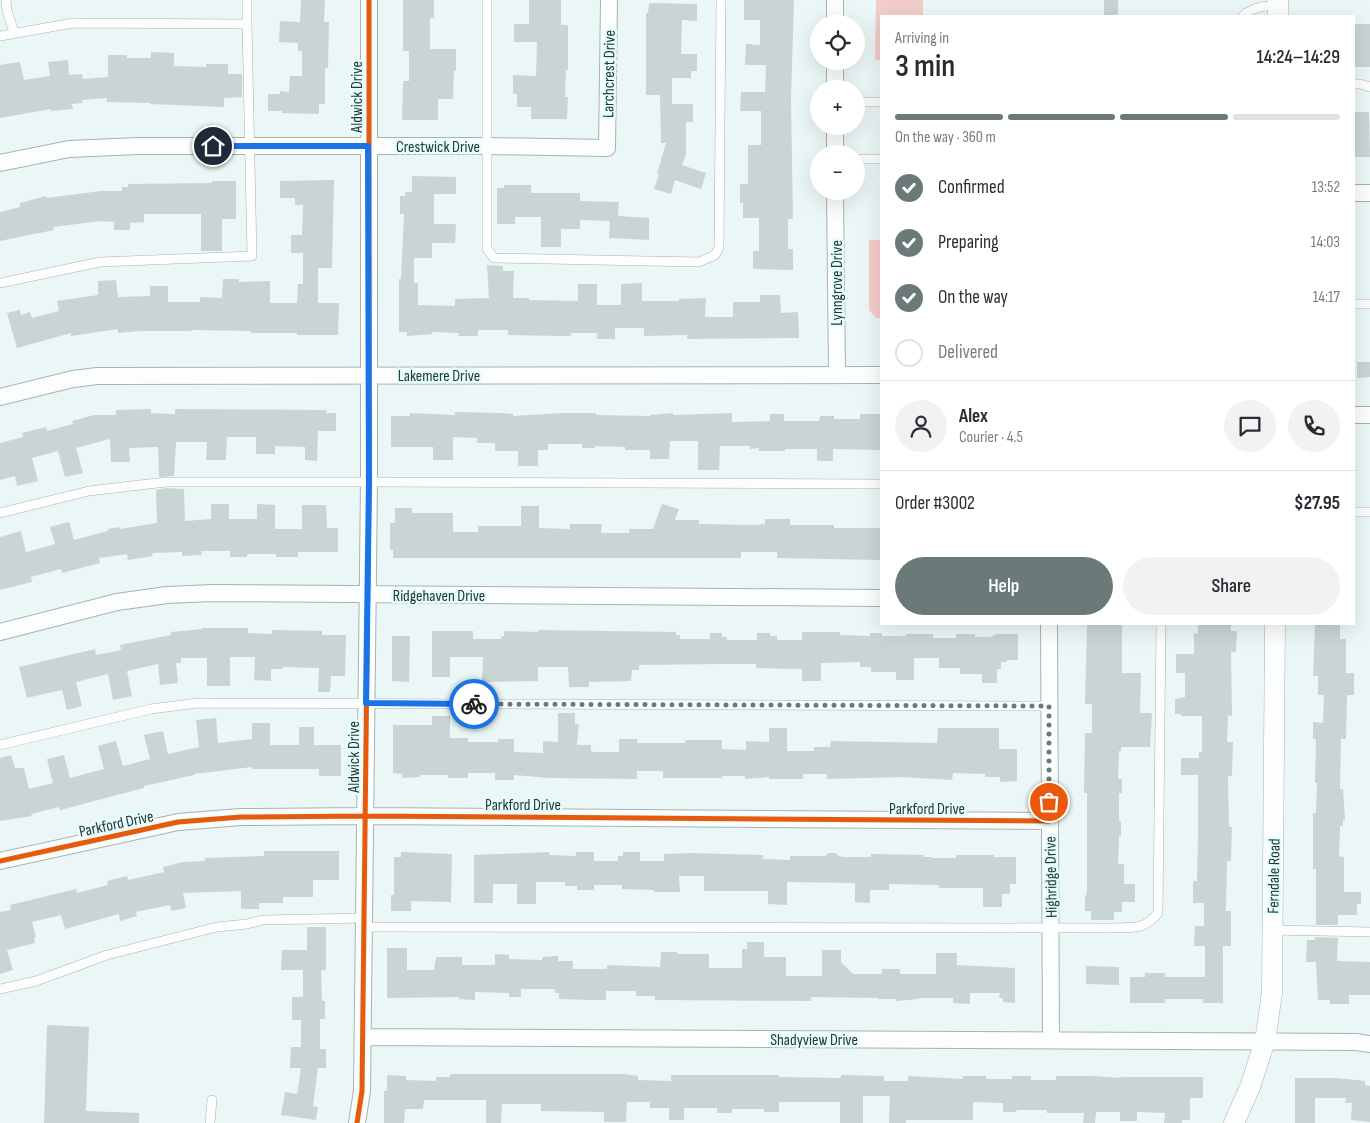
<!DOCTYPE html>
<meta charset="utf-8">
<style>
body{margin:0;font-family:"Sofia Sans Condensed",sans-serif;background:#f2f2f3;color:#2b2b33;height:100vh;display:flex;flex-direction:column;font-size:19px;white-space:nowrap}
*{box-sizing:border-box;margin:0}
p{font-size:16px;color:#7c7c81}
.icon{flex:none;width:28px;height:28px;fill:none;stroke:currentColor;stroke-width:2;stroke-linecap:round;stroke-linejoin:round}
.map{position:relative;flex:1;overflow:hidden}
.sheet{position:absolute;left:880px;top:15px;width:475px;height:610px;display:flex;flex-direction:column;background:#fff;border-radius:0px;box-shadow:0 5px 20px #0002}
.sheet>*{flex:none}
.buttons{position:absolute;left:810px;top:15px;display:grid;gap:10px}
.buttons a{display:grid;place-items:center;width:55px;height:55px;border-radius:50%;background:#fff;box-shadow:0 5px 20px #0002;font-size:25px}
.pin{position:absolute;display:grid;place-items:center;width:42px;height:42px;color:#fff;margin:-21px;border:2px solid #fff;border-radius:50%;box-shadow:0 1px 5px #0007}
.courier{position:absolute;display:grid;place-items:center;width:50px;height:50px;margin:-25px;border:4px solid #1a73e8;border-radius:50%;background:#fff;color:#222;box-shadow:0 1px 6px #0007}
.head em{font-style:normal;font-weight:600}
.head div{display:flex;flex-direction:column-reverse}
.head{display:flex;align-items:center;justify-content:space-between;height:85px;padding:0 15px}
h1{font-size:32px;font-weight:600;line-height:38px}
.bar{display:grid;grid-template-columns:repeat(4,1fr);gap:8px 5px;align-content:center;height:60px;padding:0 15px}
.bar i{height:6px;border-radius:4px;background:#e1e1e2}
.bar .selected{background:#6b7a79}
.bar p{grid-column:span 4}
.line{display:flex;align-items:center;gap:12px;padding:0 15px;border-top:1px solid #e1e1e2}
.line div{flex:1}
.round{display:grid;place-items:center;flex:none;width:52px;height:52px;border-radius:26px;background:#f2f2f3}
ol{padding:0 15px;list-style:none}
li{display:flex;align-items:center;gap:15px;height:55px}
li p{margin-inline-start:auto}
li .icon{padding:5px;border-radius:50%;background:#6b7a79;color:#fff;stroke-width:4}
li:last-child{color:#7c7c81}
li i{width:28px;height:28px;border:2px solid #e1e1e2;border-radius:50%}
.action{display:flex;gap:10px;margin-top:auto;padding:10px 15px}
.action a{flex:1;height:58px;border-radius:30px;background:#6b7a79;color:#fff;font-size:20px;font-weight:600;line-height:58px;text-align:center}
.action a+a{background:#f2f2f3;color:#2b2b33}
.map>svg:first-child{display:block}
</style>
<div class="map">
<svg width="1370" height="1123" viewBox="0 0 1370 1123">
<rect width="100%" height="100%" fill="#ebf7f6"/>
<!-- green -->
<path fill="#f4cdc8" d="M876,0h47v16h-42v44h-6z
M869,240h12v78h-5l-7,-8z"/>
<!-- building -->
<path fill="#c8d5d4" d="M301,0h24l-1,22h5l-1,46h-3v36h-6v10l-37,-1v-2h-14v-17h12v-3l9,1 1,-16h12v-25h-4v-8l-19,-1 1,-21 20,1z
M403,0h31v18h-4v31h26v22h-2l-1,28h-15v21h-36l1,-39h6v-30h-6z
M529,0h32v25h7v45h-2l-1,27h3l-1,22h-36v-12h-14v-13h-4v-19l23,1 1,-34h-23v-18h15z
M744,0h50l-3,99 2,120h-5v30h5v21l-40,-1v-18h6v-33h-16v-15h-3v-19h8v-39h13v-34h-21l1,-19h24l1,-27h-21l1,-21 14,1v-25h-16z
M1104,0h14v16h-14z
M649,3l48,1v17l-15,-1 -1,34h16v17h-6v7h-19v26h21v18h-7v33l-4,10 24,8 -5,16 -26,-9 -4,14 -17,-5 5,-14 -2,-1 9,-31h-5l-1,-48h-14v-82h2z
M1354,24h16v43h-16z
M151,52l23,1v13l32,1v-3h22v10h14v23l-18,1v9l-74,-3v-1l-43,-1v-4l-25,2 1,3 -11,1 1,5 -22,2v-2l-51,9v-53l20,-3 4,18 26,-4 -2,-14 20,-2 1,15 13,-1 1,5 25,-2v-22h19v3h24z
M1354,112h15l1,45h-16z
M412,176l44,1v17h-22v30h22l-1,19h-23v15h-18v25h4v22l37,1v-7l34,-1 -2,-33 16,1v5h11l-1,27h16v2l49,1v-17h19v21h24v-21l21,-1v18h37v-2l27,-1 -1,19h28v-15h27v-7h20l1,18 17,-1 1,26 -112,1v-4l-43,1v-8h-29v11h-18v-6h-26v3h-9l-54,-1v-5h-30v6h-20l1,-3 -27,-1v2l-25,2v-4h-8v-53h2l3,-65h-4v-18h5v-4h7z
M334,180l-2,88h-14v35h21l-1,32h-41v-2h-46v-2l-60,-1v1h-51l-22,2v-4l-47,7v-3l-54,15 -10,-35 13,-3 1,5 9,-3 2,6 27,-7 -2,-10 41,-6v-14l18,-1 2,17 32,-1v-10h18v16h32v-5l22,1 1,-19h16v3l31,-1v22h27l1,-19h5v-31h-12v-18h11l1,-30h-8v-7h-15v-17z
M212,181h24v38h-14v32h-21v-37h-57v8l-14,1v7h-16v-8l-13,-1 -48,6 1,3 -54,11v-29l20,-5v-4l26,-7v2l55,-7h21v-4h6v-3l84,-1z
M504,185h27v8h49v8l39,1 -1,14 31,2v22l-40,-2 1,-17 -30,-1v9h-19v18h-20v-30h-26v7h-18v-36h7z
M1357,362h13v15l-13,1z
M151,409v4l24,1v-5l152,1 -1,3h10v18h-18l-1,30 -12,-1v-13l-30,-1v8h-19v-17h-29l-1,23h-20l1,-18h-31l-2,34 -15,1 -1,-30 -29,1 1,14h-19l-1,-23 -34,9 7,25 -18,4 -7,-26 -26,7 6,23 -21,5 -2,-10 -15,4v-37l23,-6 -1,-4 24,-6 1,4 26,-7 -1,-3 22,-6h22v-5z
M455,412l47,1 11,1v2l49,-3h34v2l54,1v-1l23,-2v2l59,-2v9l38,-1v-7h14v7h35l1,-5h14v3h26v-5h21v36l-48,-1v12h-16v-12h-32v2h-26v-3l-9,1v-3h-30l-1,24h-21v-29h-28l-1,18h-19v-9h-25v-3l-30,-1v2h-13v-4h-34v6h-10v16h-20v-15h-23v-8h-18v-5l-24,-1v23h-20v-13h-42v-31h19v-3l45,2z
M166,488l18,1 1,32 26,-2v-15h18v15h28v-15l18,1v24h27v-24h24l1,23h11v24h-40v5h-22v-3h-29v3h-17v-6h-29l1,4 -20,1v-4l-30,1 1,3 -25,4 -1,-6 -28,4 1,5 -38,10 -1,-4 -30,8 1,5 -32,8v-53l21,-6 5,21 29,-8 -5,-17 19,-5 5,18 34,-9v-2l11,-2 1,2 37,-6 -1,-33z
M662,504l17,5 -4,11h24v4l56,1 10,-1v-5h25v6h44v3h47v32l-104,-2v-6h-36v6h-348v-8h-3v-27h5v-15h17v5h41v19h25v-6h43v-20h18v22l31,1v-5h32l-1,9h28v-4h24z
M1087,624h35v49h19l-1,40h12l-2,34h-29v4h-2l-1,28h4v14h-3v28h2v15h-2l-1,28h6v20h11v18h-13v10h-8v8h-23v-9h-6v-16l1,1 1,-5v-98h-3l1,-60h7v-29h-7z
M1198,624h33v7h6l-1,21h-5l1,64 -4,-1 -1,27h6l-1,34h-4l1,51h3l-1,34h-4l-1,50h5v35h-8v57h-20v-4h-38v4h-35v-26h15v-4h20v4h40v-31h-11l1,-20h9v-23h-11v-22h4l1,-44v-62h-17v-17h18v-6h3v-36h-21v-2h-6v-15l10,-2v-24h-9v-19h18v-21l4,1z
M1315,624h25v15h6v34h8v22h-7l-1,44h-5l-1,50h3l2,31h-2v6h-3l-1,30 5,1v35h17v12h-4v11h-19v10h-22v-56h-3v-56h3l1,-30h-2l1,-44h-3v-17l10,1 1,-28h-6v-19h-5z
M202,628h46v5l24,1v-4l50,1v4h24l-1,41h-14l-1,16h-12l1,-24 -36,-1v2h-12v12l-17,-1 1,-23h-25v29h-23v-28h-26v5h-5l2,20 -18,2 -2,-21 -31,7 5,25 -19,4 -5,-26 -32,8 6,24 -15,4 -5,-20 -35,8 -8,-31 76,-18 1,6 25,-5 -1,-5 51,-10v-3l31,-3z
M538,630l138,2v3h4v4h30v-6h12v4h5v3h30v-7h13v3h7v4h25v-8h38v3l30,1v-3h12v3h24v-2h27v4h23v-4h19v3h15l7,-3h21v26h-11v2h-6v7h-4v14h-15v-9h-22v-6h-21v-10h-25v22h-18v-8h-25v-5h-11v-5l-39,1v18h-19v-12l-46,-1v-4h-35l-82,1v5h-7l-1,11 -42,1v5h-20l-1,-20h-30v14l-56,1 1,-25h-33v20h-18v-46h41v8h28v-3h3v-5l34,1z
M392,636h18l-1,46 -17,-1z
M558,713h17v11h4l-2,21h14v6l3,1h25v-13h18v4h48v-3h37v9l24,1v-9l23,1v-14h18v23h27v-4h16l1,-6 106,2 1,-15h61v21h18v32l-17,1v-5h-15v-3l-32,-1 -1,7 -50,-3 -75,2v-5h-24v5h-34v-2l-24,2v-3h-23v2h-59v-7h-26v8l-88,-1 -35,-3v5h-19v-7h-27v5h-20v-3h-28v2l-18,1v-4l-9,-1v-48h39v-9h18v22h18v4h30v-3h16v13l29,1v-12l15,1z
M216,718l2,25 34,-4v-16h18v22h29v-18h15v18h27v31h-22v-7h-67v-2l-58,7v1l-50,11v2l-84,22 -1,-3 -28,7 1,2 -32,5v-63l11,-3 4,13h9l5,21 24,-6 -6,-24 17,-4 6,23 34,-9 -6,-23 18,-5 7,25 27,-7 -6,-24 19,-4 5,23 31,-7 -3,-27z
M264,851h75v29h-26v17h-30v6h-24v6h-18v-18l-58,2 3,15 -15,3 -1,-6 -34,7 1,4 -17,5 -1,-7 -54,15 -4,-14 -29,7 4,15 -2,1 1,5 -28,7 6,20 -13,4v-62l11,-2 -1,-5 66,-16 1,4 31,-8 -1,-4 20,-5 1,4 36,-8 -1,-5 20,-5 22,-1v-3l59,-2z
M401,852l51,2 -1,48 -40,-1v10h-20v-16h3v-38h7z
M549,852v3l27,1v-4h18v9h24v-5h5v-4h17v9h24v-7l26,-1 73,2v4l27,1v-4h36l2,-3h8l2,3 7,1h26v-3l53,1 -1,2h9v1h24v-3h38v2h22v27h-6v10h-8v13h-19v-19h-44v-3l-50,-1v6h-19v13l-15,-1v-19l-68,-1v23l-19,-1v-13h-64v-15h-25l1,16h-26v-2l-32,-1v-4h-28v5h-17v-4h-12v-4h-29v22h-19v-20h-24v19h-19v-48z
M307,927h19v43h-5l1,31h3v18h-5v30h6v19h-8l-5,38 5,1 -2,13 -35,-5 4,-23 12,2 4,-26h-11l1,-21h10v-27h-9v-23h11v-27h-22l1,-20h25z
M1315,937l23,1 -1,23 33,1v33h-21v9h-19v-4h-12l-2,-38h-10l1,-22h8z
M747,942h17v15h22v19h36v-26h19v12l12,12h29v-5h18v5h36v-21h21v12l58,3v35l-12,-1v-4h-4l1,-5h-30v11l-17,-1v-5h-34v1l-23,2v-2h-18v-1l-67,-1v4l-156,-1v-4h-19v-5h-30v9h-14l-33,-1v-6h-4v-4h-34v8h-12v-4l-34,-1v8l-16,-1v-2l-72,1v-50h20v22h27l2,-13h26v8h33v-11l14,1v4l33,1v-3l16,-1v5h15v8h34v-4l53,2 1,-15h16v2h32v14h33v-19h5z
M1086,966l33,1v18l-33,-1z
M47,1025l42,2 -3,84 53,2v10h-95z
M450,1074h173l15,2v4l33,1v-6h108v2l62,1v-3l43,1v5h24v-5l55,3v-3h23v3h26v-3h19v4h25v-4h37l28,2v-1h82v21h-13v22h-8v3h-18l1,-10 -28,-1v9h-17v-9h-24l-1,11h-12l1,-10h-37v-3h-30l-1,2h-13v-9l-30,-1v18h-67v3h-17l1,-27h-27v27h-23v-21h-61v10h-15v-3h-32v4h-15v-5h-33v12h-15v-12h-19v-6h-23l-1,20h-22v-10l-63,-1v-7h-39l-1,19h-15v-23h-62l-1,9h-18l-1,14h-20v-32h3v-16l19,1v4l30,1v-4h14z
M1295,1078h42l28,3v4l5,1v36l-19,-2 1,-17h-7l1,-5h-31v25h-20z"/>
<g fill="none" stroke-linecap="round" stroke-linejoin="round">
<!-- service casing -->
<g stroke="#a6b3b2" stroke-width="10">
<path id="service" d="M6,0l1,11 7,21
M487,0v249l7,9 205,4 16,-7 4,-7 2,-248
M1243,16c9,-9 22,-10 35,-11
M247,24v-24
M0,36l73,-13 174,1 5,232 -152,6 -100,21
M1354,84h6l10,3
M856,102h25
M856,159h25
M1354,304h16
M1354,512h16
M0,513l89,-22 77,-9h203l512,2
M0,745l151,-36 47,-6 851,3
M364,927l746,1c21,-1 34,3 48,-15l3,-289
M1272,930l98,2
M0,989l36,-8 71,-26 110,-28 30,-3 16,-4 101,-2
M210,1123l2,-23"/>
</g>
<!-- minor casing -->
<g stroke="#a6b3b2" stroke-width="18">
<path id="minor" d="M835,24v-24
M835,89v-28
M835,126v28
M0,163l69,-14 70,-3h347l121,2 2,-148
M835,191l2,184
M1354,193h16
M0,397l73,-18 24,-3 784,-1
M1354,415h16
M1049,624l2,416
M0,632l117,-30 50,-7 45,-2 669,5
M0,861l178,-39 63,-5 124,-1 684,5
M363,1037l993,5 14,2
M357,1123l5,-32 2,-173 5,-436v-482"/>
</g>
<!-- tertiary casing -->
<g stroke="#a6b3b2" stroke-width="21">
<path id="tertiary" d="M1278,0v16
M1234,1123l16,-36 15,-46 7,-48 3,-369"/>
</g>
<!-- service -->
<use href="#service" stroke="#fcfefe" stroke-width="9"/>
<!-- minor -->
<use href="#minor" stroke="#fcfefe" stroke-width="16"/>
<!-- tertiary -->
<use href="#tertiary" stroke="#fcfefe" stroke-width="20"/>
<!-- cycleway casing -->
<g stroke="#e5fdfb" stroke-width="8">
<path id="cycleway" d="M0,861l178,-39 63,-5 124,-1 684,5
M357,1123l5,-32 2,-173 5,-436v-482"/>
</g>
<!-- cycleway -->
<use href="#cycleway" stroke="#e8590c" stroke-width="5"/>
</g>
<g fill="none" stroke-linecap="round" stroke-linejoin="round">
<!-- done -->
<path stroke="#6b7a79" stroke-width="5" stroke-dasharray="0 9" d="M474,704l575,2v96"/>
<!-- route -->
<path stroke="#1a73e8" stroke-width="6" d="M213,146h155l1,336 -3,221 108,1"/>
</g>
<g text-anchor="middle" stroke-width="5" stroke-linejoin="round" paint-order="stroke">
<!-- street labels -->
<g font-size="16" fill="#263735" stroke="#e5fdfb">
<text transform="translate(608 74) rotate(-89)" y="6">Larchcrest Drive</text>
<text transform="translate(356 97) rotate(-90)" y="6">Aldwick Drive</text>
<text x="438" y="152">Crestwick Drive</text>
<text transform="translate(836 283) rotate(-90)" y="6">Lynngrove Drive</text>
<text x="439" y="381">Lakemere Drive</text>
<text x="439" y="601">Ridgehaven Drive</text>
<text transform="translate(353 757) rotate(-90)" y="6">Aldwick Drive</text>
<text x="523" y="810">Parkford Drive</text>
<text x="927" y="814">Parkford Drive</text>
<text transform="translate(116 823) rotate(-12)" y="6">Parkford Drive</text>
<text transform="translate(1273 876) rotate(-89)" y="6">Ferndale Road</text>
<text transform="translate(1050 877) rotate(-91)" y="6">Highridge Drive</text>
<text x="814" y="1045">Shadyview Drive</text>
</g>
</g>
</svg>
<div class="buttons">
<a><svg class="icon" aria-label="locate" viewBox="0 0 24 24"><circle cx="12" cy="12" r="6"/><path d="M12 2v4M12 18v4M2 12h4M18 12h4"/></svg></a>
<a>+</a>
<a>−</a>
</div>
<div class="pin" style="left:1049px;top:802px;background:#ea580c"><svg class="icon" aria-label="bag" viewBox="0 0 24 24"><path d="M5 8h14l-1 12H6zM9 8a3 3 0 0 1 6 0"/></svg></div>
<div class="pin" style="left:213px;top:146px;background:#1f2937"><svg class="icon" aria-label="home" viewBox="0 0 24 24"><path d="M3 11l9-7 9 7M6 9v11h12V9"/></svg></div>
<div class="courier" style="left:474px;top:704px"><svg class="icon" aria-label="bike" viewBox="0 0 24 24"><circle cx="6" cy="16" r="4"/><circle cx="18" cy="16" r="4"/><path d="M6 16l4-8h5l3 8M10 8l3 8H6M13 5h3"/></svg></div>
<section class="sheet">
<div class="head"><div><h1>3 min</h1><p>Arriving in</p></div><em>14:24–14:29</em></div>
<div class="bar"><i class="selected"></i><i class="selected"></i><i class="selected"></i><i></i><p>On the way · 360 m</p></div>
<ol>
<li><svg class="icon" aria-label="check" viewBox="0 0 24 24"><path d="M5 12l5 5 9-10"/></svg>Confirmed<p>13:52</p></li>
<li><svg class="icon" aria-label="check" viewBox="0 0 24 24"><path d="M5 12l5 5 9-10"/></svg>Preparing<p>14:03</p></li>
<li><svg class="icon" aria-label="check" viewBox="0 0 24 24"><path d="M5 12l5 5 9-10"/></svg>On the way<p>14:17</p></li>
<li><i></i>Delivered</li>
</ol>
<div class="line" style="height:90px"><a class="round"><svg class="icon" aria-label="person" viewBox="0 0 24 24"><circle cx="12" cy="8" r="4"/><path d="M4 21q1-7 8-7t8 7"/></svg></a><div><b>Alex</b><p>Courier · 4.5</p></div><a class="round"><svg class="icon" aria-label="chat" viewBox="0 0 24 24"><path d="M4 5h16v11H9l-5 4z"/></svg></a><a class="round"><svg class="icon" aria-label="phone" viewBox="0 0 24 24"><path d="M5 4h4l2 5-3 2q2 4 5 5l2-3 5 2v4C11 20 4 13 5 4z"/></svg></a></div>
<div class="line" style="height:65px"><div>Order #3002</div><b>$27.95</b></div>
<div class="action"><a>Help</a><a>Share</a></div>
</section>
</div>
